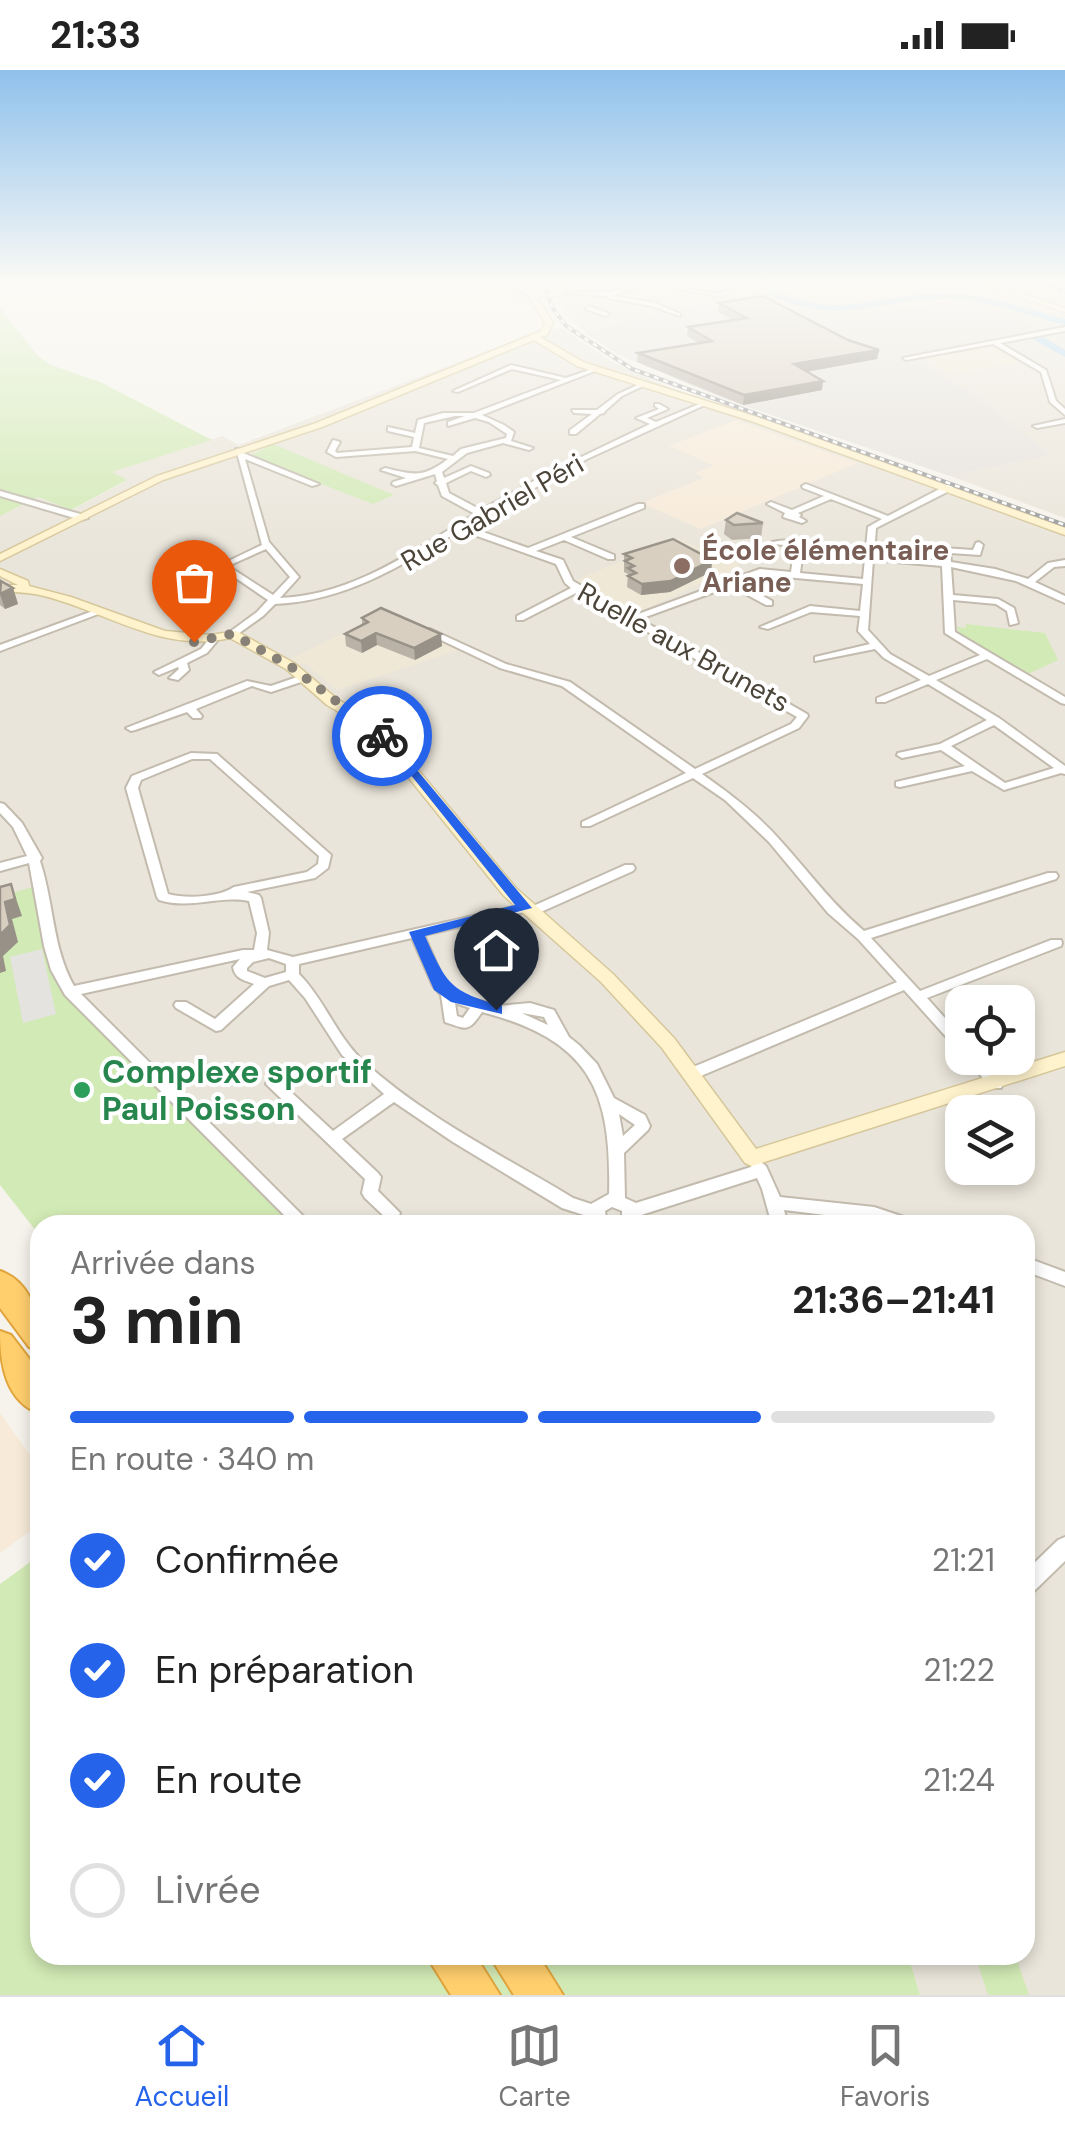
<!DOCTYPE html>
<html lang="fr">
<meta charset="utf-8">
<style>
body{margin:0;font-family:"DM Sans",sans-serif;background:#f2f2f2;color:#222;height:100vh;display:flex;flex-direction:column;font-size:38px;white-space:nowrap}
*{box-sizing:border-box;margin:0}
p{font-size:32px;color:#767676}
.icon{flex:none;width:55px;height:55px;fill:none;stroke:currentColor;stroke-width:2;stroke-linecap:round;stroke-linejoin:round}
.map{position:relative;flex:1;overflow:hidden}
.sheet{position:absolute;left:30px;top:1145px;width:1005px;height:750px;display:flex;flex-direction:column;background:#fff;border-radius:30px;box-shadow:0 5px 15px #0003}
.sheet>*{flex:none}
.controls{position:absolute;left:945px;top:915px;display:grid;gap:20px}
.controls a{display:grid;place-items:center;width:90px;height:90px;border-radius:20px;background:#fff;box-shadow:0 5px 15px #0003;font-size:50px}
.pin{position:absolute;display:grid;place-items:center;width:85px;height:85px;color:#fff;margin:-102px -42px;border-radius:50% 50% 50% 0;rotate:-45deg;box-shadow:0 0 10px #0007}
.pin .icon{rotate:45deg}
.courier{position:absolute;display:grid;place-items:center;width:100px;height:100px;margin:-50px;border:8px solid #2563eb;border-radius:50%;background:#fff;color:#222;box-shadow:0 2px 12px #0007}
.summary em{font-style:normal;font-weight:700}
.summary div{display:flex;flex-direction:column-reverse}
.summary{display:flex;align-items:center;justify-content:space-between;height:170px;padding:0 40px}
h1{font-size:65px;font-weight:700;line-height:75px}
.bar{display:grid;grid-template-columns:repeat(4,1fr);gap:15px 10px;align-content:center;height:120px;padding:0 40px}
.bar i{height:12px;border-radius:8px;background:#e0e0e0}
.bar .selected{background:#2563eb}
.bar p{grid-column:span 4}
ol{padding:0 40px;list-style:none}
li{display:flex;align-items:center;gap:30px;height:110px}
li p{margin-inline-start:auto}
li .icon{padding:10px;border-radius:50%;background:#2563eb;color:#fff;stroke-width:4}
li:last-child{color:#767676}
li i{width:55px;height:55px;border:5px solid #e0e0e0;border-radius:50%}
.status{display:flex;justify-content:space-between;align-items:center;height:70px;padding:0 50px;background:#fff;direction:ltr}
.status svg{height:28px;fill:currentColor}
.menu{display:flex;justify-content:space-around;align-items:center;height:140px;border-top:2px solid #e0e0e0;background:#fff;font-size:28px;color:#767676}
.menu a{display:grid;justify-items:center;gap:5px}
.menu .selected{color:#2563eb}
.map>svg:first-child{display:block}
</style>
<div class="status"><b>21:33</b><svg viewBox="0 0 49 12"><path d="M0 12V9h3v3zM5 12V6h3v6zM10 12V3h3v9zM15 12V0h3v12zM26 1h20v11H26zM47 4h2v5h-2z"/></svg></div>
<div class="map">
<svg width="1065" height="1925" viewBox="0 0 1065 1925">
<rect width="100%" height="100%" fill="#f6f3ec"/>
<!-- residential -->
<path fill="#eae5da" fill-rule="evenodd" d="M409,214h126l7,19 -14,1 -50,-13z
M554,214h485l26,8v226l-115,-42 100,-21 -80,-64 -64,-33 54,-61 -96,17h-40l-76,-13 -60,4 -103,27 -20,-18z
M562,258l50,34 70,31 297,101 86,34v1467h-145l-12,-40h117v-730h-727l-230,-230 -68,-99v-380l38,-19 34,13 54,-29 -15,-9 111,-36 17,9 304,-115zM962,932h56v56h-56zM962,1042h56v56h-56z"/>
<!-- commercial -->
<path fill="#f7ead8" d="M736,350l121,43 -156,66 -60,-26 63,-25 -9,-5 18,-8 -44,-19z
M0,1343l40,56v55l-40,29z"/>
<!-- industrial -->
<path fill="#e6e2dd" d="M966,228l80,34 -139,26 63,33 81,64 -101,21 -231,-79 -102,-43 -32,-22 103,-27 60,-4 76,13h40z"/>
<!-- education -->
<path fill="#efe8d6" d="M782,214l115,6 20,7 -92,6 -40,-7 -6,-7z
M992,275l31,16 -69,13 -23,-10 4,-9z
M677,469l61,24 2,10 -30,6 -69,32h-16l-52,-30z
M381,545l81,34 -125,41 -32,-27 -9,3 -10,-5z"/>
<!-- green -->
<path fill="#d2eab5" d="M0,238l38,48 13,9 49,17 112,58 -100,32 15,8 -56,30 -33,-13 -38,19z
M273,374l121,51 -21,9 -124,-48z
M966,554l79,9 13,27 -30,14 -65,-37 -7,-10 10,1z
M41,815l16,89 241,251h-258v11l-40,-51v-289z
M40,1485v400h868l12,40h-920v-411z
M975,1885h40l14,40h-41z"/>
<!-- parking -->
<path fill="#e5e3e0" d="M42,879l14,65 -33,9 -13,-66z"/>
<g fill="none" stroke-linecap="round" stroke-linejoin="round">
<!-- river -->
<path fill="#a9d4f2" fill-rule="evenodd" d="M769,214h8v7c60,30 106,2 167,2 41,1 81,15 121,26v6c-40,-10 -80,-26 -121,-26 -67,0 -108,29 -175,-5z
M1032,265h8l25,15v7l-33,-18z"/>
<!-- street casing -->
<g stroke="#c2bbae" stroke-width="4">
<path id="street" d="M511,214h6l18,11 -5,1z
M636,214h8l-32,12 43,7 25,11v2l-28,-10 -44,-8v-2l-48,-3 51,-1z
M656,214c17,-1 53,11 65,9 9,-2 13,-8 22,-9l-22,13z
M1052,214h13v4l-12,-3z
M588,236l20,7 1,1 -3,2 -20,-7z
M1065,257v4l-65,12 46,27 10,31 9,8v6l-15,-13 -9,-30 -48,-28 -87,16 -3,-2z
M511,295l55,13 29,-10 5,1 -118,46 22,10 10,7 -3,9 22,7 -4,2 -26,-7 -36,10 -25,19 2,6 27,-12 18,7 1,2 -4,2 -15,-6 -25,12 3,10 32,17 71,-39 98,-47 -14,-6 23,-9 -4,-3v-2h4l9,5 -21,9 9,4 48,-20 5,1 -122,56 -121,67 62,22 110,-44h6v4l-73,29 43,18v4h-6l-44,-19 -28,11 27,9 10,21 60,35 92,-34 1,-3h6l28,-10 31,3 4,-26 -22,-2 -1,-2c18,-5 38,3 57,6v4l-3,1 -23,-3 -3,23 63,6 5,-52 14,-8 -51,-20 -33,14 3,2 -2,2 7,4 -4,2 -19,-6 2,-4 -18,-9 4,-2 21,8 32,-14 -21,-8 -1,-2 4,-2 82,32 59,-31h6v4l-77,39 -2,27 68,6 1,-13 30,2 3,-7 3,-1 4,3 -3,10 -30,-2 1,9 44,7 33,10 20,-16 17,-3v6l-11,1 -19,15 30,14v7l-49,-22 -65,-14 2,28 45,4 16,9 4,15 -8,2 -3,-14 -11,-7 -43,-4 2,32 110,65v7l-4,-1 -74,-44 -51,21 63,38 66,48v8l-4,-1 -57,17 -32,-19 -72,16 -4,-1v-4l69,-16 -24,-16 -39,8 -5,-3 1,-2 42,-9 47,-24 -59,-36 -43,18h-8v-4l44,-18 -37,-22 -9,-9 -60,12v-4l55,-13 -12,-13 2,-15 -49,-4 -43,17 -8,-2 50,-21 50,5 3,-27 -102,-9 -22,8 33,18v4h-6l-35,-19 -91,33 167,95 1,2 -9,12 -97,46c27,19 55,40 77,65 30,33 51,63 85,92l184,-58h8l2,3 -2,3 -185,59 49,53 131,-51h10l1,3 -1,3 -134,52 35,39v13l-5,-1 -53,-59 -208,88h-10l-2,-4 2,-4 211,-88 -39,-43 -30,-26 -59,-71 -44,-42 -32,-22 -103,48h-8v-4l104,-49 -124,-87 -62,-18 -78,-37 8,-2 76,35 64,18 125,87 96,-45 6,-7 -219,-125 -55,28h-6v-4l54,-28 -6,-5 -9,-19 -96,-34c-59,36 -114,71 -185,74l-12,12 -28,20 -8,-2 30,-22 11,-12 -50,-34 44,-21 -26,-96h6l1,4 76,31 -7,2 -67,-27 24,83 30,35 -19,21c74,-3 134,-48 195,-84l-33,-18 -4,-11 -3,-2 2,-2 -2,-7 -39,12 -4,-2 1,-2 13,-4 -25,-8 4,-2c29,7 38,10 63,-9l-33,-8 -79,6 -9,-5 6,-12 7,2 -5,9 2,2 75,-6 2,-10 -26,-6v-4l27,6 3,-13 25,-7h31l87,-33 -49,-11 -54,23 -5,-1zM455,346h10l-17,6v4l27,-8 14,4 18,12 -1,4 -45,11 -8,7 -34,-8 5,-25zM266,479l24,28 -17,18 -45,-29zM873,490l69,6 3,67 35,22 -51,21 -39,-22 -22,-24zM994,655l60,43 -49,15 -54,-37z
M642,313l5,1 -25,12 -17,15 -1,2 -4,1 -24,20h-6v-4l22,-16 -18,-1 -2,-3h25l21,-16z
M1065,349v4l-28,5 -4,-2z
M0,421l87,25 1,2 -7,2 -81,-24z
M93,541l8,2 -101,38v-6z
M209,569l8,2 -10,12 -20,10 2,7 -11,10 -9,-2 10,-9 -1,-2 -19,8 -5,-3 47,-23z
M303,605l4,1v4l-36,12 -19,-6 -56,23 6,7 -1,2h-8l-6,-6 -52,18 -4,1 -5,-3 121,-47 24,5z
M191,683l26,1 114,101 -3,13 -13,10 -68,14 12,3 2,3 8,35 -2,17 26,7 232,-53 6,3 94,-42h8l2,3 -2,3 -99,44 -4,1 -6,-4 -100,23 21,48 8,7 17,8 28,8 32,-3 24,7 15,27 10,8 18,19 17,34 31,17 5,11 -2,4 -24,23 1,45 11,5 115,-36 2,-5 5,-2 8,6 14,31 94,10 39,13 2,5h-28l-13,-4 -90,-11 4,15h-16l-10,-36 -5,-11 -119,38v9h-16v-14l-10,-4 -7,4 2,14h-16l-1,-8 -28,-9 -109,-66 -59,-40 -52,37 36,34 3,4 -3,14 22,22 -2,5 -6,2 -6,-2 -21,-20 -3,-5 3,-14 -99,-95 2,-4h10l55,51 51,-37 -42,-39 -37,-57 -16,-18 -20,6 -48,44 -5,1 -40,-23 -2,-3 2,-3h10l29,17 39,-35c-10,-4 -19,-5 -21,-17l7,-8 -159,35 231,231h-18l-229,-230 -14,-25 -7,-24 -15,-83 -29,8v-8l27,-7 -14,-29 -13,-14v-10l4,1 18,19 20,35 -2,3c14,42 12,86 34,125l169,-36h11l3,-17 -8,-32c-31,-6 -58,9 -90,-1l-2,-3 -31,-109 6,-12zM192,689h18l109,97 -1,8 -11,8 -73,15c-14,10 -47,12 -66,7l-30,-106 3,-8zM412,868l21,48 8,9 4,27c23,8 23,10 37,-10 106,28 130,76 127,182l-18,10 -18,-6c-71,-43 -149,-81 -211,-138 -26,-25 -38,-61 -63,-86v-10zM269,888l17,6v8l-21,6 -18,-7v-3l6,-6zM455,933l15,5 -7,10 -6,-2zM522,943l22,4 4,8 -22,-10zM619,1044l16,11 -12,11z
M966,988h15l20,22 2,4 -2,4h-10z
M1025,1187l40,15v14l-40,-15z
M1065,1467v24l-33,32 -7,3v-24l33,-32z"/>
</g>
<!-- secondary casing -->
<g stroke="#d6c79b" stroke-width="3">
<path id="secondary" d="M558,214h6l2,11 -29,2 16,26 -6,12 -7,2 43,25 174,55 308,111v7l-314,-114 -174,-55 -43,-26 -212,87 -159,53 -163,81v-7l157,-78 159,-53 225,-92 4,-8 -17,-28 31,-4z
M981,214h9l75,24v4z
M0,499l28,12 1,5 42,11 94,34 46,4 25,-4 58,32 43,36 44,26 135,163 97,86 61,64 82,111 309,-97v14l-313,100 -7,-3 -83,-115 -61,-66 -97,-86 -133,-165 -44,-26 -41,-36 -56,-31c-69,16 -125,-28 -190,-43 -13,-3 -27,-3 -40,-4v-6h18l-18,-9z"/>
</g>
<!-- highway casing -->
<g stroke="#e0a43c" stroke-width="4">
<path id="highway" d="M0,1201c34,12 40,49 40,80l-11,-4 -29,-39z
M0,1261l11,4 29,38v41c-35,-13 -40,-51 -40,-83z
M426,1885h49l25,40h-49z
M489,1885h49l25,40h-49z"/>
</g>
<!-- street -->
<use href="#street" fill="#fff" fill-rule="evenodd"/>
<!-- secondary -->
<use href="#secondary" fill="#fff3cd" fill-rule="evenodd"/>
<!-- highway -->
<use href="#highway" fill="#ffcf6e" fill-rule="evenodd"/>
<!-- rail casing -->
<g stroke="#9a9a9a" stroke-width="4">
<path id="rail" d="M544,214l8,23 14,19 66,43 433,156
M1044,214l21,7"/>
</g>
<!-- rail -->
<use href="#rail" stroke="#fff" stroke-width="2.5" stroke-dasharray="5" stroke-linecap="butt"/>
</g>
<!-- wall -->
<path fill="#bab2a6" d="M719,233l160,47 -2,9 -70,13 15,18 -79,15 -106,-43 1,-9 61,-10 -12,-7 1,-9 45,-7 -15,-8z
M726,450l37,3 -2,15 -29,2 -8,-6z
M624,484l88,6 -1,12 -41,20 -29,3 -14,-8 1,-13 -4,-2z
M0,512l13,6 5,16 -13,5 -5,-4z
M362,548l80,28 -27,14 -38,-15 -15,8 -16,-7 -1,-12 17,-9z"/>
<!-- shaded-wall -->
<path fill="#979187" d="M879,280l-2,9 -84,15 1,-10z
M823,311l-1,9 -79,15 1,-10z
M712,490l-1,12 -41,20 -29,3 1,-11z
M13,518l5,16 -13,5 -5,-15z
M376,563l1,12 -15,8 -1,-12z
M441,564l1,12 -27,14 -1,-12z
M11,814l11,32 -10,3 6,23 -15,14 3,15 -6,2v-38l5,-33z"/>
<!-- building -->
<path fill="#d8cfc1" stroke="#979187" stroke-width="2.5" d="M763,226l85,44 31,10 -85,14 29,17 -79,14 -106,-42 74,-12 -24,-14 59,-9 -28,-15z
M737,443l26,10 -29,2 -8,-5z
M673,469l39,21 -41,21 -29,3 -14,-8 8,-3 -8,-5 6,-2 -9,-5 7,-3 -8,-4z
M1,511l12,7 -13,6z
M381,538l60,26 -27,14 -38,-15 -15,8 -16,-7 23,-12 -6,-4z
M11,814l4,15 -10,3 5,23 -10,10v-48z"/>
<!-- sky -->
<linearGradient id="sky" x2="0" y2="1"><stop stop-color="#8fc1ec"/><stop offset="0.44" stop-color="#fbfaf6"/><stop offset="1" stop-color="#fbfaf6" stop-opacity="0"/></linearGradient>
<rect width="1065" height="483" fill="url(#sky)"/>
<!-- route -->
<path fill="#2563eb" d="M378,664h9l145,174 -107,28c22,49 25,55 77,70v8l-51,-12 -17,-12 -25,-58 106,-27z"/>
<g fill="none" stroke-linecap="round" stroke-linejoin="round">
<!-- done -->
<path stroke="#878178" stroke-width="10" stroke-dasharray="0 18" d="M194,572l38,-8 58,32 92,70"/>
</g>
<!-- markers -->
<circle fill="#8d6e63" stroke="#fff" stroke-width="4" cx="682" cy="496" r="10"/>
<circle fill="#2e9e5b" stroke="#fff" stroke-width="4" cx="82" cy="1020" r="10"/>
<g text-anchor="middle" stroke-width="8" stroke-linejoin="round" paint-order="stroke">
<!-- far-street labels -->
<g font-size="28" fill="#4b4439" stroke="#fff">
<text transform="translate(492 442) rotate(-30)" y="10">Rue Gabriel Péri</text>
<text transform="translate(684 577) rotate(29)" y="10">Ruelle aux Brunets</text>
</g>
<!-- far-education labels -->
<g font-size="28" font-weight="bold" fill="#785e54" stroke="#fff" text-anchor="start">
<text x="702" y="490">École élémentaire<tspan x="702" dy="32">Ariane</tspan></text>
</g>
<!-- leisure labels -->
<g font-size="32" font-weight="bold" fill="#27864d" stroke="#fff" text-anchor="start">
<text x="102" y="1013">Complexe sportif<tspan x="102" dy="37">Paul Poisson</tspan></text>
</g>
</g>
</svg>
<div class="controls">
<a><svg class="icon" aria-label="locate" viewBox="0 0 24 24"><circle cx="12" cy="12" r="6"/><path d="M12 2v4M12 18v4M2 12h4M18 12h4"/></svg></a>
<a><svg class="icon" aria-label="layers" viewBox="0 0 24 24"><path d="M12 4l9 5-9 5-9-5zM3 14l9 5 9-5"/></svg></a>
</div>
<div class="pin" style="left:194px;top:572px;background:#ea580c"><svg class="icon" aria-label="bag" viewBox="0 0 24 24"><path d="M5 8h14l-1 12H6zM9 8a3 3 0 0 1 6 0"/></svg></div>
<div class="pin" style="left:496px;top:940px;background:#1f2937"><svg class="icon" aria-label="home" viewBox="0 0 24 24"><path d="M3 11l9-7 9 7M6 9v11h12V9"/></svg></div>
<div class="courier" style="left:382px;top:666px"><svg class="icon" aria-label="bike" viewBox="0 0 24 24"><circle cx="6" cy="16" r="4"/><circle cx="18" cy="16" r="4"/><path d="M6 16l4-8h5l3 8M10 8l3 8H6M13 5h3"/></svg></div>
<section class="sheet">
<div class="summary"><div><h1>3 min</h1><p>Arrivée dans</p></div><em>21:36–21:41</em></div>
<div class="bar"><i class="selected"></i><i class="selected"></i><i class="selected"></i><i></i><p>En route · 340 m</p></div>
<ol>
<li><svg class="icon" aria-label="check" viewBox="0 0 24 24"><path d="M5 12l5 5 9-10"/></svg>Confirmée<p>21:21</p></li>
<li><svg class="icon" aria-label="check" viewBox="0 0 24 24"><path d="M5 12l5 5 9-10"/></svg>En préparation<p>21:22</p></li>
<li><svg class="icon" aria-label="check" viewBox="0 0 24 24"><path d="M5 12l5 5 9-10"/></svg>En route<p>21:24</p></li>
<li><i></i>Livrée</li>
</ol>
</section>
</div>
<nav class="menu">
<a class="selected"><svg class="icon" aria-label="home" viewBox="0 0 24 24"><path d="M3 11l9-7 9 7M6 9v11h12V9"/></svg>Accueil</a>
<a><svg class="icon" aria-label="map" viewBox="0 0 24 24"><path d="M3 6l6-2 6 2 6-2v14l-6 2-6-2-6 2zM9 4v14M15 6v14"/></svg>Carte</a>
<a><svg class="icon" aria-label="saved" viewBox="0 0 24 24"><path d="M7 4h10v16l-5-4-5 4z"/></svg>Favoris</a>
</nav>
